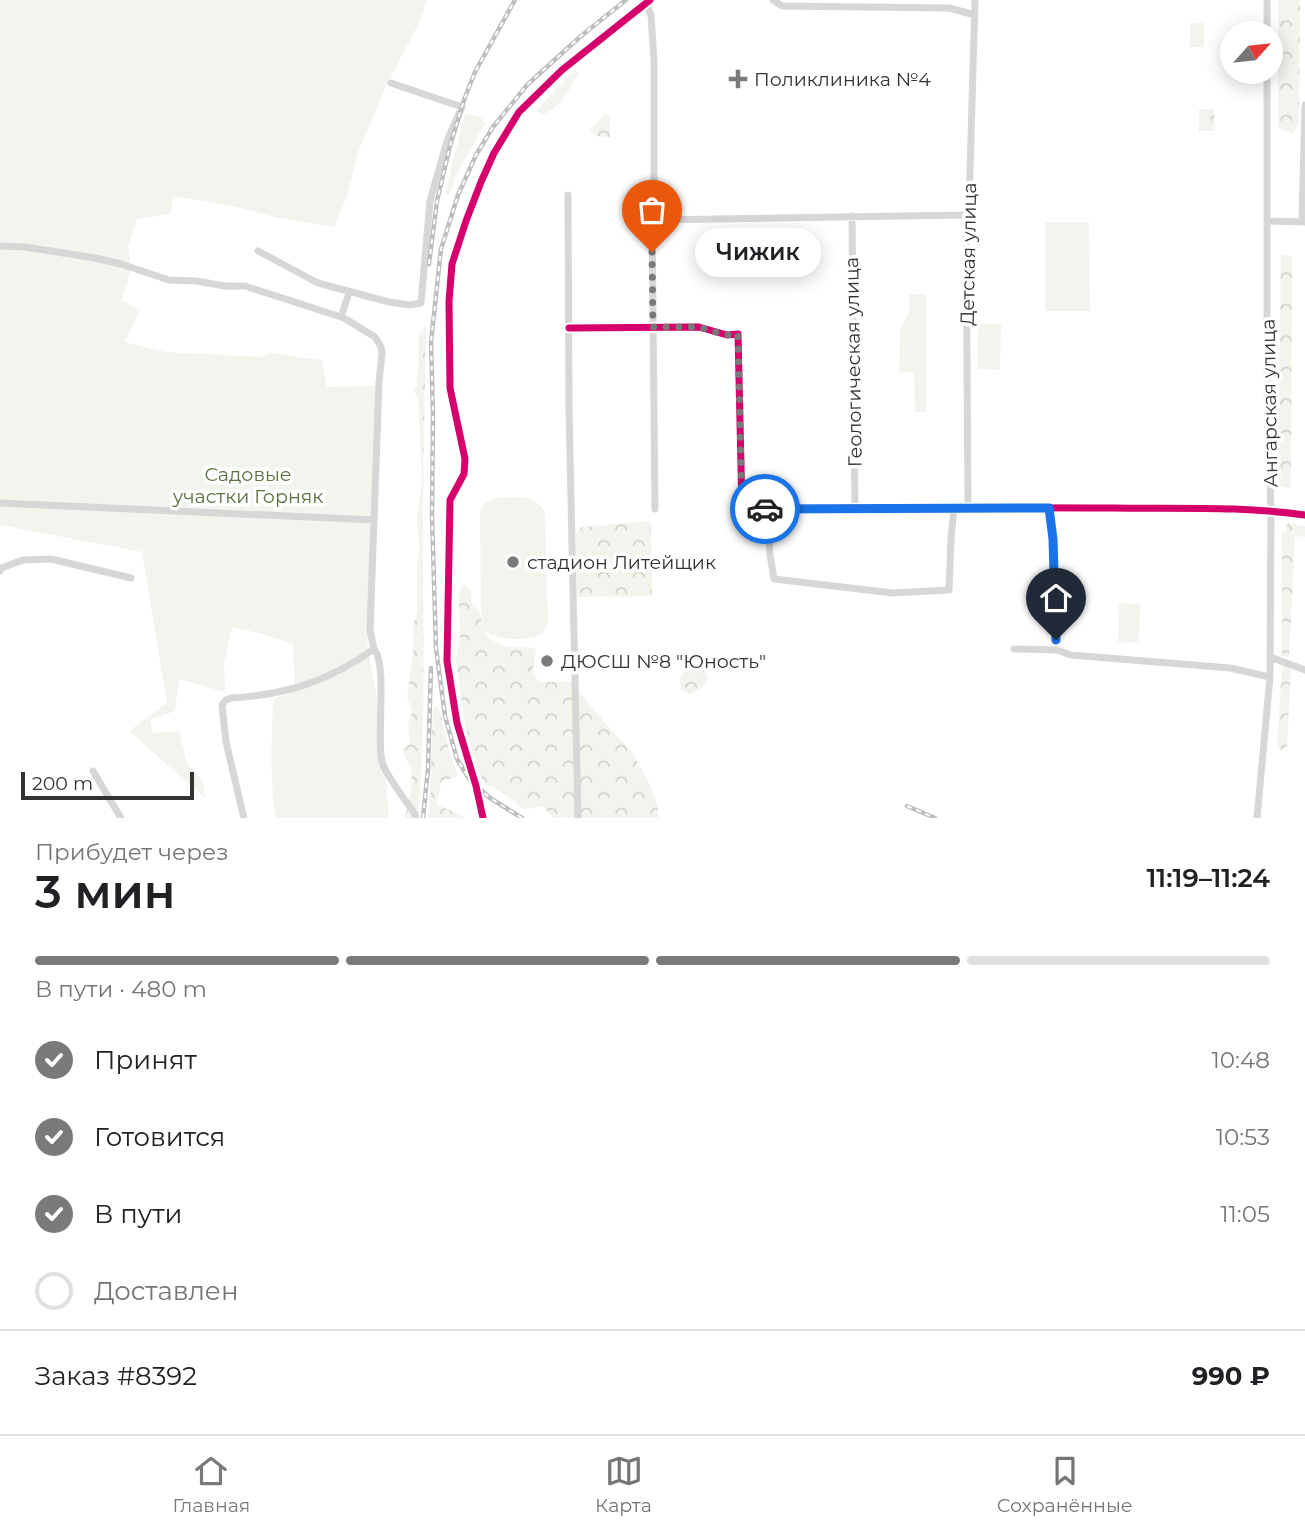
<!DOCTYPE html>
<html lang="ru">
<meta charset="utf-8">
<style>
body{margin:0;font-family:Montserrat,sans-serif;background:#f2f2f2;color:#202124;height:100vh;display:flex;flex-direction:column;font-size:26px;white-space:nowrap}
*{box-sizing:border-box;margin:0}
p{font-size:23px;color:#757577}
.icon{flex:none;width:38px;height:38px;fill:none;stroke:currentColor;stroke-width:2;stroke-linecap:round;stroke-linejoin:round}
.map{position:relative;height:818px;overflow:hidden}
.sheet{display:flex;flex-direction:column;background:#fff;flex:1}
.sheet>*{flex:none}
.needle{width:46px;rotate:63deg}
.controls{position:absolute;left:1220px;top:21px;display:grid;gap:14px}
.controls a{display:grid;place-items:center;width:63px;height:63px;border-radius:50%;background:#fff;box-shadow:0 4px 18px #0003;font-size:35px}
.scale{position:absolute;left:21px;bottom:18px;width:173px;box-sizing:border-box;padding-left:7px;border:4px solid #333;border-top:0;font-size:19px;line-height:24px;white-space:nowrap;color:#333;-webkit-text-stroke:5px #fff;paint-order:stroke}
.pin{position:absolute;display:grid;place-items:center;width:60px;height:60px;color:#fff;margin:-72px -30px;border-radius:50% 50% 50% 0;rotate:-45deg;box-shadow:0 0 7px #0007}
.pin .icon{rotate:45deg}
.courier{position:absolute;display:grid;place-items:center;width:70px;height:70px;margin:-35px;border:5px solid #1a73e8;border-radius:50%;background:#fff;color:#222;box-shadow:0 2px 9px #0007}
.bubble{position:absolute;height:49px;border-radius:24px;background:#fff;box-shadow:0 4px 18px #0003;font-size:23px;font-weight:600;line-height:49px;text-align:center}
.head em{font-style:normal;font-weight:600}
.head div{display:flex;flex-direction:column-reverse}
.head{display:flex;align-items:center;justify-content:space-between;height:119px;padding:0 35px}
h1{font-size:46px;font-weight:600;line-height:52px}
.bar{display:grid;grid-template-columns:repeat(4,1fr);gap:10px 7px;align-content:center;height:84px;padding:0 35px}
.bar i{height:9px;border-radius:5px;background:#e0e0e0}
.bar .on{background:#7a7a7a}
.bar p{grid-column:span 4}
.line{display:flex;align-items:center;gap:18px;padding:0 35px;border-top:2px solid #e0e0e0}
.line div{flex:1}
ol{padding:0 35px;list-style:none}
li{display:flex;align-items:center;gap:21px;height:77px}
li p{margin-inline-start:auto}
li .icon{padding:7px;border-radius:50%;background:#7a7a7a;color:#fff;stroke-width:4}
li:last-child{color:#757577}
li i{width:38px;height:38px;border:4px solid #e0e0e0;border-radius:50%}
.dock{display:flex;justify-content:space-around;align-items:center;height:98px;border-top:2px solid #e0e0e0;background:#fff;font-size:19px;color:#757577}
.dock a{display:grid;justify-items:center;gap:4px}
.dock .on{color:#7a7a7a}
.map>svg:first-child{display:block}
</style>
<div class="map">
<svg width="1305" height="818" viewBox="0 0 1305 818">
<defs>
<pattern id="forest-crowns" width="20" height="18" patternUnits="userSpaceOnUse" patternTransform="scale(1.75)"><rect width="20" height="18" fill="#f2f5ed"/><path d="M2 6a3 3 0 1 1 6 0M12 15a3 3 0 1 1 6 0" fill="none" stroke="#d0d2cc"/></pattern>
</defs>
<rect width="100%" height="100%" fill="#fff"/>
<!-- green -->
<path fill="#f2f5ed" d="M0,0h427l-7,21 -34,65 -27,64 -13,49 -12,28 -56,-9 -50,-13 -55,-9 -2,18 -34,5 -9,27 3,24 -9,30 18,10 -15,32 41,10 95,5 8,-4 53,7 5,27 50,-1 -7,243 -3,16 14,74 8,99h-113c-7,-39 -4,-80 -3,-119l22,-8 -2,-47 -31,-10 -30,-7 -8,35 1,30 -46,-13 -4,32 -25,9 3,13 26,-2 8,33 15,16 4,19 -77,-68 38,-28 -25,-151 -142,-27z
M1190,23h14v24h-14z
M466,114l14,3 5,6 -27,48 -9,25 -4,-2 18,-73z
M1045,222h44l1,89h-45z
M909,294h17v118h-11l-1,-40 -15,1 1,-42 10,-22z
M978,324h23l-1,46 -22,-1z
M497,498c20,0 37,-6 48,15l3,111c-3,5 -6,10 -11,12 -12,5 -46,5 -53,-8 -2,-5 -2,-12 -3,-17l-1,-101 6,-8z
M1119,603l21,1 -1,39 -21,-1z"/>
<!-- forest -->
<path fill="url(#forest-crowns)" d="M1278,0h22l-1,123 -6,11 -15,-6z
M580,71c-1,4 -18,30 -21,33 -4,4 -10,7 -15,10l-8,-3 35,-37z
M1199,109h15l1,22h-16z
M605,113l5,4v21l-13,-2 -7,-6z
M1281,254l11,3 -1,231 -13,-2z
M426,325c-1,66 -3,132 -3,198 0,99 3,197 -5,295h-13l5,-21 2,-24 -10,-24 8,-5 -2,-20 4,-13 -5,-14 6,-45v-26l4,-13v-47l2,-15 -2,-35 5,-33 -4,-86 -4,-5c6,-19 5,-37 4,-56z
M651,521l1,75 -75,1 -1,-63 6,-7z
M1287,523l18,3v11l-10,-1 -6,121 -7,-1v-125l4,1z
M463,584l7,5 2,17 6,3 9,28 15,9 34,2 -3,24 6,10h32l35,42 27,29 17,32 8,22v11h-81l-2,-1 -22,1 -9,-11 -20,2 -26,-19 -15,-7 -10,-27 -8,-32 -9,-65 4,-20 -1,-46z
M696,663l8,4 4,13 -9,10 -9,4 -9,-4c-3,-17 2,-19 15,-27z
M1287,666l4,4 -4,76 -6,4 -4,-5 5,-78z
M438,705l12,49 8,22 -17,6 -4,23 24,10 3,3h-35l4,-110z"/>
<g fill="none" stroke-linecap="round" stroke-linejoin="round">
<!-- minor -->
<path stroke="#d7d7d7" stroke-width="7" d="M773,0l9,6 167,2 26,7
M646,3l5,12 3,45v138l-2,22 3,289
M1267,33v-33
M568,195l1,213 9,410
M852,216l3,292
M652,220l314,-5
M1268,221l37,1
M1302,222l3,-117
M0,246l25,1 70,11 26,6 48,16 27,1 29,5h20l99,32 31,19 6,10 1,6 -3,29 -5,138
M258,251l60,32 71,19 21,3 11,-2 9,-102 17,-60 15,-34 -71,-24
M341,317l8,-24
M569,328l130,-1 28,8 11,-1 4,175c124,-1 248,-2 372,-1 64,1 128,-2 191,7
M0,503l374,17 -4,110 4,19
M968,507l-2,-292 3,-9 6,-206
M1049,508l4,31 3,101
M767,509l3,46 4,24 119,14 56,-3 2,-51 3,-31
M0,571l1,-3 22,-8 28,-1 80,19
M1014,649l43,1 14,5 159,13 40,9
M1270,657l35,13
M93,771l28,47
M244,818l-18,-76 -4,-37 4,-5 5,-2c55,-3 98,-17 143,-49 14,16 2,89 8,113 2,8 17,30 23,38 4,6 9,10 11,18
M483,818l-7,-32 -19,-63 -10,-62 3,-161 14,-26 1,-15 -15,-71 -1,-87 3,-37 14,-43 15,-39 13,-29 25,-41 43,-42 88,-70
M1257,818l13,-141 1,-167 -4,-109v-329"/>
<!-- rail casing -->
<g stroke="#bebebe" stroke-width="4.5">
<path id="rail" d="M429,264l8,-63 13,-55 14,-46 11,-28 40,-72
M907,806l28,12
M423,818l5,-49 3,-101
M522,818l-32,-20 -20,-18 -13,-21 -12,-43 -9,-68 -4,-132 1,-101 -2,-73 10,-93 17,-54 18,-40 17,-28 34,-42 54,-49 45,-36"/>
</g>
<!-- rail -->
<use href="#rail" stroke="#fff" stroke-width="2" stroke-dasharray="5" stroke-linecap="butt"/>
<!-- cycleway casing -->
<g stroke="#fff" stroke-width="11">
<path id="cycleway" d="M569,328l130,-1 28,8 11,-1 4,175c124,-1 248,-2 372,-1 64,1 128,-2 191,7
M483,818l-7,-32 -19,-63 -10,-62 3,-161 14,-26 1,-15 -15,-71 -1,-87 3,-37 14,-43 15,-39 13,-29 25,-41 43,-42 88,-70"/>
</g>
<!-- cycleway -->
<use href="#cycleway" stroke="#d6006c" stroke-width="7"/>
</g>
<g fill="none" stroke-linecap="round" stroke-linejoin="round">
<!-- done -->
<path stroke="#7a7a7a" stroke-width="7" stroke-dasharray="0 12.6" d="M652,252l1,75h46l27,8 12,-1 4,175h23"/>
<!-- route -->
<path stroke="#1a73e8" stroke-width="9" d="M765,509l284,-1 4,31 3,101"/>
</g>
<!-- markers -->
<g fill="#7a7a7a" stroke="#fff" stroke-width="2.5">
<path d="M734.5 68.5h7v7h7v7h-7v7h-7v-7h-7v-7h7z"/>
<circle cx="513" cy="562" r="7"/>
<circle cx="547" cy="661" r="7"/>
</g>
<g text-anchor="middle" stroke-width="7" stroke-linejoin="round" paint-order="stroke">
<!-- poi labels -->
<g font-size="19" fill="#333" stroke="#fff" text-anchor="start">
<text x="754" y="86">Поликлиника №4</text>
<text x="527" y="569">стадион Литейщик</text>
<text x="561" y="668">ДЮСШ №8 "Юность"</text>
</g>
<!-- street labels -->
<g font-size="19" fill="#333" stroke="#fff">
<text transform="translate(968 254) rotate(-89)" y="7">Детская улица</text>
<text transform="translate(853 362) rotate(-91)" y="7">Геологическая улица</text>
<text transform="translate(1269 403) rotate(-91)" y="7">Ангарская улица</text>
</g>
<!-- park labels -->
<g font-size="19" fill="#5a713d" stroke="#fff">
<text x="248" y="481">Садовые<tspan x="248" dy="22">участки Горняк</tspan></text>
</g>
</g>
</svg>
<div class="controls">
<a><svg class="needle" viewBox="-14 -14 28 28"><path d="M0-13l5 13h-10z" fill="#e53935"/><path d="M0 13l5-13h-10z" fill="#757577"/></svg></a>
</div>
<div class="scale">200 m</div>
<div class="pin" style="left:652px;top:252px;background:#ea580c"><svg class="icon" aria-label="bag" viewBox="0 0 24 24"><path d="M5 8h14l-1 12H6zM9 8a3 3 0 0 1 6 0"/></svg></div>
<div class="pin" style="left:1056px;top:640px;background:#1f2937"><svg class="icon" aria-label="home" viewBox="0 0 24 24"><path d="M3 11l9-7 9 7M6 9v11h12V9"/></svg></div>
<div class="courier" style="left:765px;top:509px"><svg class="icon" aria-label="car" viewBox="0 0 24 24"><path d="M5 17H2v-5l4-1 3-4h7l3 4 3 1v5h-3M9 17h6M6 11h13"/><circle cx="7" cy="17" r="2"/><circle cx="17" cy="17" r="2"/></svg></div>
<div class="bubble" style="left:695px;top:228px;width:126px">Чижик</div>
</div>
<section class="sheet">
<div class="head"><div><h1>3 мин</h1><p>Прибудет через</p></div><em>11:19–11:24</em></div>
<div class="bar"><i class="on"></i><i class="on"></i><i class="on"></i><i></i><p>В пути · 480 m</p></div>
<ol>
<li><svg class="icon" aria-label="check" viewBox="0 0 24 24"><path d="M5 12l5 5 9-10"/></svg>Принят<p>10:48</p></li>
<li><svg class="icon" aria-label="check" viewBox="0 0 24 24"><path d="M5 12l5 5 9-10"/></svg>Готовится<p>10:53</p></li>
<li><svg class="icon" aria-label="check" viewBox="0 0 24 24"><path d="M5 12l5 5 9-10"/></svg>В пути<p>11:05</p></li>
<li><i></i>Доставлен</li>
</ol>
<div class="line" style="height:91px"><div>Заказ #8392</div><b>990 ₽</b></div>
</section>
<nav class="dock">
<a class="on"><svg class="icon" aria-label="home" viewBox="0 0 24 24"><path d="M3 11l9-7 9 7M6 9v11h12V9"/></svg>Главная</a>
<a><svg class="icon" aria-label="map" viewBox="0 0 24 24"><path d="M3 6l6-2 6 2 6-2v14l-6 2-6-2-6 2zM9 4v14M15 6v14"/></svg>Карта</a>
<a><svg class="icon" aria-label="saved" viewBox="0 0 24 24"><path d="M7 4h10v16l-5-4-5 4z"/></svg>Сохранённые</a>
</nav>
